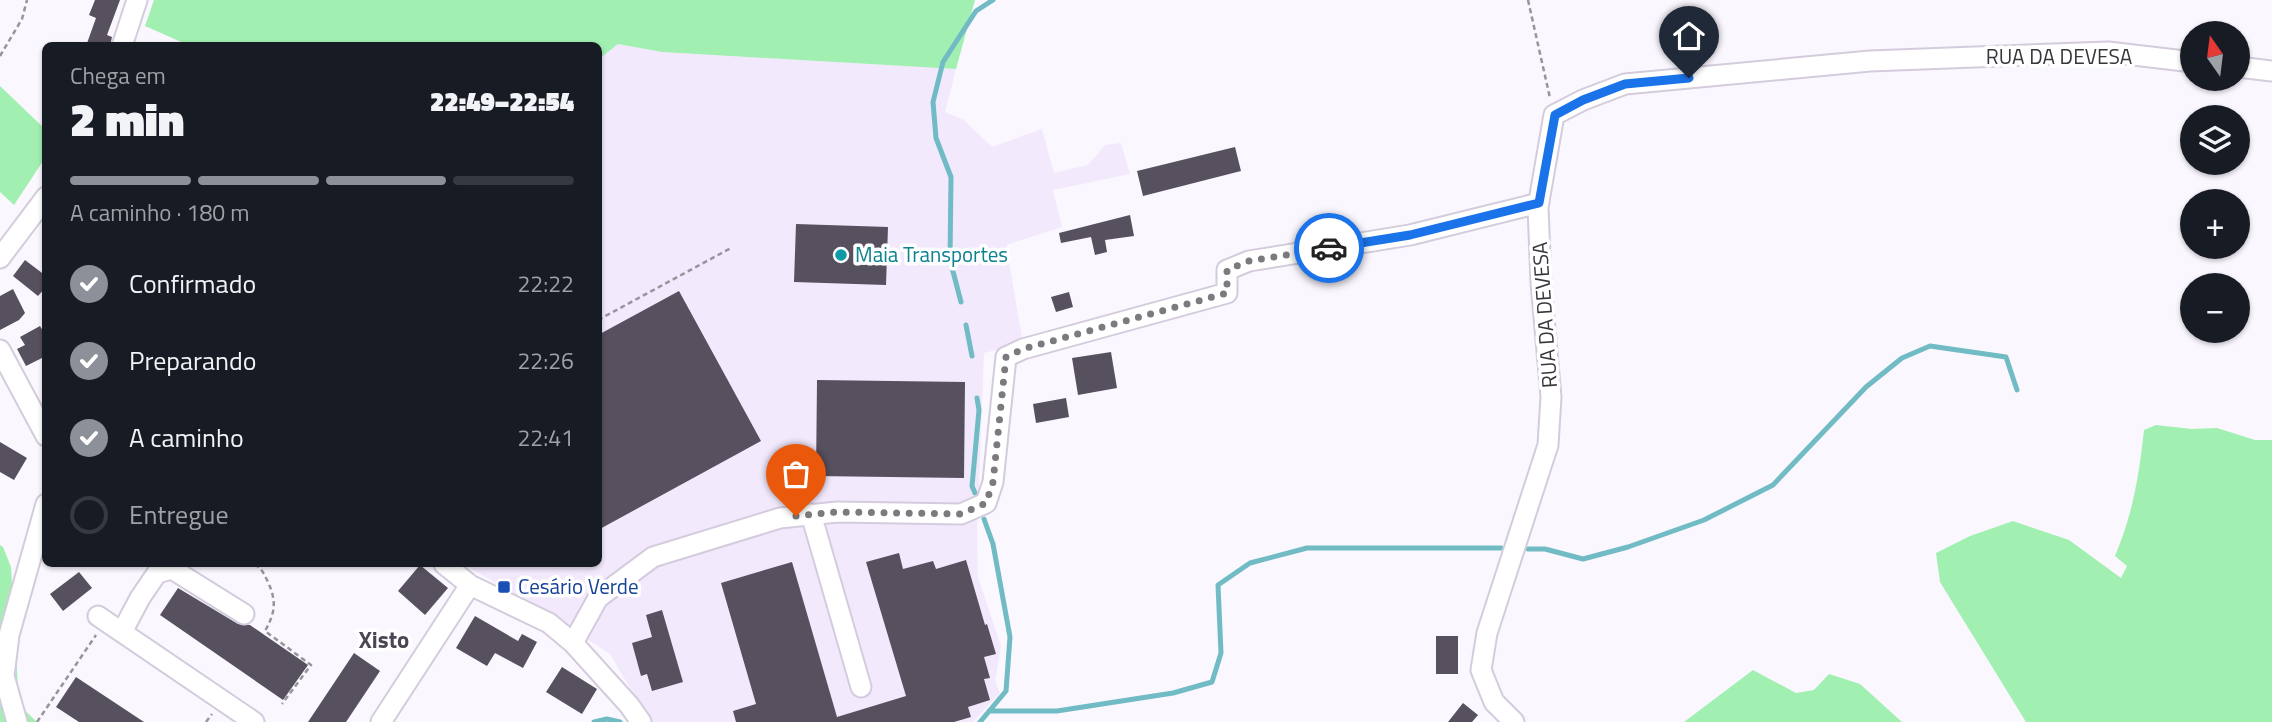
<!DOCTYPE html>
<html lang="pt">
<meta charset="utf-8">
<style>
body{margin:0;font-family:"Titillium Web",sans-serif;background:#20242c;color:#f1f3f6;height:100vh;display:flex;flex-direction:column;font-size:26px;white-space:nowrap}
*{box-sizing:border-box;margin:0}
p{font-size:23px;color:#9ea1a6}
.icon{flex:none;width:38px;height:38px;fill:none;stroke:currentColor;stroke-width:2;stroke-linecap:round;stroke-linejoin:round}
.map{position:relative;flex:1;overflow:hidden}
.side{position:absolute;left:42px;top:42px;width:560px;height:525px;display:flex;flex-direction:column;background:#171b24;border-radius:10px;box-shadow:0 2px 5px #0004}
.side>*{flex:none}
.needle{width:46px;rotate:346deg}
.fabs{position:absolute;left:2180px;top:21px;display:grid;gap:14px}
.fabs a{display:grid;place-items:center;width:70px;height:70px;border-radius:50%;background:#171b24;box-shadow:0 2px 5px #0004;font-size:35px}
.pin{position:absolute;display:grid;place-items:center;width:60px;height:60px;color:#fff;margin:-72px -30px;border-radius:50% 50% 50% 0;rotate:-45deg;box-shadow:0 0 7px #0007}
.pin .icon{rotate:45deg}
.courier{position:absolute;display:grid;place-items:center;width:70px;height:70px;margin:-35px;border:5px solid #1a73e8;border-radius:50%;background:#fff;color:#222;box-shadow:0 2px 9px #0007}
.overview em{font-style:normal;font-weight:800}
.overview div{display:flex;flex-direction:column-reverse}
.overview{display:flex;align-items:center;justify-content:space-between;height:119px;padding:0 28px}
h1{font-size:46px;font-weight:800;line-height:52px}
.bar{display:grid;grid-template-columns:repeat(4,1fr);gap:10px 7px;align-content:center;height:84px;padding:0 28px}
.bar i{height:9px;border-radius:5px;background:#363941}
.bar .active{background:#8c9099}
.bar p{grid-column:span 4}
ol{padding:0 28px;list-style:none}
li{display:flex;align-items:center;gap:21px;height:77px}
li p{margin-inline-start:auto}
li .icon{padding:7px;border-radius:50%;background:#8c9099;color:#fff;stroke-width:4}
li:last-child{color:#9ea1a6}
li i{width:38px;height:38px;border:4px solid #363941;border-radius:50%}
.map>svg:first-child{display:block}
</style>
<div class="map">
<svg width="2272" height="722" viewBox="0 0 2272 722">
<rect width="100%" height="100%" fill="#faf7fe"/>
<!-- built -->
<path fill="#f2e9fd" d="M618,44l44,8 294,17 -11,43 19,8 28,27 50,-18 12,44 34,-8 17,-20 16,-2 9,31 -77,16 9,37 -56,18 17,98 -39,10 -7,182 1,42 23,69 -6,35 5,12 -27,29h-323l-40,-68 -85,-54 -62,-36h135v-505z"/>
<!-- green -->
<path fill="#a2efb2" d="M154,0h821l-19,69 -294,-17 -44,-8 -19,15 -1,-13 -410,-1 -43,-19z
M0,86l45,43v29l-31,47 -14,-13z
M2156,425l36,4 25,-1 38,12h17v282h-246l-86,-140 -4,-29 34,-17 43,-15 56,19 52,38 6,-12 -12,-10c18,-43 24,-80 29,-126z
M0,545l3,2 8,20 8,138 18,17h-37z
M1753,670l43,23 18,-3 15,-16 31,10 42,38h-218z"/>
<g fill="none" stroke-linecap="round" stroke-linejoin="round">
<!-- stream -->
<path stroke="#71bbc4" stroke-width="5" d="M961,302l-11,-42 1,-83 -15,-39 -3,-36 10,-40 33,-51 17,-11
M966,325l6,31
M975,493l-3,-7 7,-76 -2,-12
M1528,549h17l38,10 45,-12 76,-27 69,-35 93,-98 36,-29 28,-12 76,11 11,33
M989,711h68l116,-18 39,-11 9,-29 -3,-68 32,-22 57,-15h194
M594,722l13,-3 13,3
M980,722l26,-31 4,-54 -17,-93 -9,-25"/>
</g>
<!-- building -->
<path fill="#57505f" d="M95,0h25l-13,35 5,2 -2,9h-24l10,-28 -7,-3z
M1235,147l6,24 -98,25 -6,-25z
M1130,215l4,21 -29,4 2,12 -12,3 -4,-18 -30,6 -2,-10z
M796,224l92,3 -2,58 -92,-3z
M25,260l21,16v11l-8,9 -25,-20z
M13,289l12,24 -6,7 -19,10v-34z
M679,291l82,150 -163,89v-195z
M1069,292l4,15 -17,5 -5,-15z
M40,326l6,10v20l-20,10 -9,-17 8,-4 -5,-8z
M1111,352l6,36 -39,7 -6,-37z
M817,380l148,2 -1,96 -148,-2z
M1066,398l3,19 -33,6 -3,-19z
M0,442l27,16 -13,22 -14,-8z
M899,553l4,16 30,-8 3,8 30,-9 19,65 2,-1 9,30 -12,3 6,21 -6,1 6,21 -22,7 3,10 -17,5h-218l-3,-11 23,-7 -35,-121 71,-21 45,155 69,-21 -40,-134z
M420,565l28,23 -23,27 -27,-24z
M79,572l13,16 -29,23 -13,-17z
M178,588l60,36 12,1 58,40 -25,35 -123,-85z
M662,610l21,72 -31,9 -5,-17 -6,2 -9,-33 20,-6 -6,-22z
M475,616l43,25 4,-7 15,8 -14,26 -28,-15 -8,13 -31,-18z
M1436,636h22v38h-22z
M354,653l26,18 -34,51h-38z
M562,667l35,22 -15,25 -36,-22z
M76,677l68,45h-65l-23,-15z
M1463,703l15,12 -6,7h-24z"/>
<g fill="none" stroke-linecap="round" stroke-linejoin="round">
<!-- minor casing -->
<g stroke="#d4ccdd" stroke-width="23">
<path id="minor" d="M122,46l15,-46
M2238,67l34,4
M0,258l46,-61
M0,350l46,86
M811,514l50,173
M444,564l26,21 79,38 24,20 56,62 12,17
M98,616l156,106
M122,632l18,-34 17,-25 15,-4 72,45
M573,643l25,-45 55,-41 127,-39 57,-6 124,2 25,-11 7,-21 13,-125 17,-8 204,-56v-23l22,-9 161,-26 129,-32
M17,722l-13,-46 5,-41 37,-131
M381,722l89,-137
M1514,722l-20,-20 -13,-32 6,-37 61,-188 3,-48 -10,-114 -3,-76 16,-92 29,-15 42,-16 245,-23 238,-9 85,10"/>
</g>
<!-- path -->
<path stroke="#97949b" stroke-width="2.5" stroke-dasharray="5 3.5" stroke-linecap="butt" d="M1528,0l22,98
M0,56l22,-37 5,-19
M598,320l133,-72
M255,564c7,5 9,10 13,18 9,20 7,31 -3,49l46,34 -29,39
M37,722l59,-87
M206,722l6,-8"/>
<!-- minor -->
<use href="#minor" stroke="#fff" stroke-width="19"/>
</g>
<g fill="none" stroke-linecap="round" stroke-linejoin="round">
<!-- done -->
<path stroke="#7c797f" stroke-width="7" stroke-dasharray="0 12.6" d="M796,516l40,-4 125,2 25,-11 7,-21 13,-125 17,-8 204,-56v-23l22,-9 80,-13"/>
<!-- route -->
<path stroke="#1a73e8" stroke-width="9" d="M1329,248l81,-13 129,-32 16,-88 28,-15 42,-16 64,-6"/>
</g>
<!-- markers -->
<circle fill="#0f9aa8" stroke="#fff" stroke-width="2.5" cx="841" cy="255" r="7"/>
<rect fill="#1a4fb4" stroke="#fff" stroke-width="2.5" x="497" y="580" width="14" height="14" rx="3.5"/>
<g text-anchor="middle" stroke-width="7" stroke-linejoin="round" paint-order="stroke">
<!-- street labels -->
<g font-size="21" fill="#38353b" stroke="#fff">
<text x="2059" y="64">RUA DA DEVESA</text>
<text transform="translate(1545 315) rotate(-94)" y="7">RUA DA DEVESA</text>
</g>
<!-- culture labels -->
<g font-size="21" fill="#0d838f" stroke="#fff" text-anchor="start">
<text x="855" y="262">Maia Transportes</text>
</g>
<!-- transit labels -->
<g font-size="21" fill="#164399" stroke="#fff" text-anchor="start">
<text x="518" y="594">Cesário Verde</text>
</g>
<!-- neighbourhood labels -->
<g font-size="23" font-weight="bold" fill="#4c4553" stroke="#fff">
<text x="384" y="648">Xisto</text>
</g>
</g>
</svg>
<div class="fabs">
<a><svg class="needle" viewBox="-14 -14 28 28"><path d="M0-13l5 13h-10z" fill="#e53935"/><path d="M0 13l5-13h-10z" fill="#9ea1a6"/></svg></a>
<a><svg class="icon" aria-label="layers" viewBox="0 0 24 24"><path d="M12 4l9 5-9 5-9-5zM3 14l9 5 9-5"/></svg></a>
<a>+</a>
<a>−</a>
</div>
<div class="pin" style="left:796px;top:516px;background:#ea580c"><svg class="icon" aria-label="bag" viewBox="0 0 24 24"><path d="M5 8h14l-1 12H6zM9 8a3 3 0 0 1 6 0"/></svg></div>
<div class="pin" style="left:1689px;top:78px;background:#1f2937"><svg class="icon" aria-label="home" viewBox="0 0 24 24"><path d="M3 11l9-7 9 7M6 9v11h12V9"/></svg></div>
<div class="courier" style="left:1329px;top:248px"><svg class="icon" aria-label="car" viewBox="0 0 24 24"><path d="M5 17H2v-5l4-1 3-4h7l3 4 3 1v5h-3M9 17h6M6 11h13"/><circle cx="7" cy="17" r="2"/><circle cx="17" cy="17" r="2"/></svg></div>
<section class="side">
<div class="overview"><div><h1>2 min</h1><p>Chega em</p></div><em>22:49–22:54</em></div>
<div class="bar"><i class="active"></i><i class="active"></i><i class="active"></i><i></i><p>A caminho · 180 m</p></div>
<ol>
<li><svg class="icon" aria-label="check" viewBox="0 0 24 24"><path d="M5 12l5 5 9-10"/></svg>Confirmado<p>22:22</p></li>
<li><svg class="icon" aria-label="check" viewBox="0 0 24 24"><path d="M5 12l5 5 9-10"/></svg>Preparando<p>22:26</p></li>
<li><svg class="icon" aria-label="check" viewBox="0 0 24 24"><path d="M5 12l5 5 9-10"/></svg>A caminho<p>22:41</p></li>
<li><i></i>Entregue</li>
</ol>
</section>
</div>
